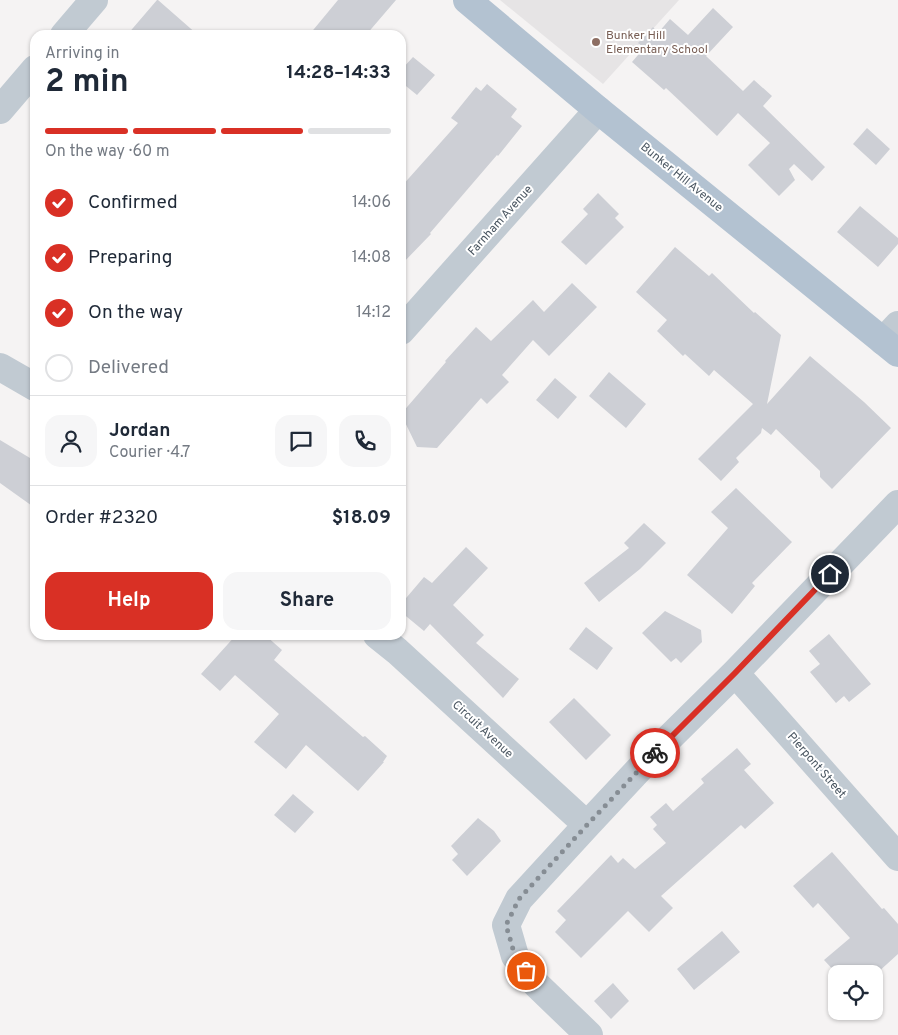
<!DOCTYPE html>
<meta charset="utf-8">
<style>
body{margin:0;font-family:Overpass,sans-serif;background:#f6f6f7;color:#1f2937;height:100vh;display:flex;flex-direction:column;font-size:19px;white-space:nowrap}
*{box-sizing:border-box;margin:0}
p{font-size:16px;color:#747a83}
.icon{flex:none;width:28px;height:28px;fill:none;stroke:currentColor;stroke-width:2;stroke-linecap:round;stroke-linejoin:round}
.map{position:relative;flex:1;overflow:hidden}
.drawer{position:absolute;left:30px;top:30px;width:376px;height:610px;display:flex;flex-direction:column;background:#fff;border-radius:15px;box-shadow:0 1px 4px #0004}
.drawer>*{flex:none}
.controls{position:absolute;left:828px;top:965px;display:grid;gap:10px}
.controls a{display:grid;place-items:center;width:55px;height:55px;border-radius:10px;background:#fff;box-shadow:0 1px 4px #0004;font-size:25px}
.pin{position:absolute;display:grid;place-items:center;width:42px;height:42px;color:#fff;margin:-21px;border:2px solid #fff;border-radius:50%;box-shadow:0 1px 5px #0007}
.courier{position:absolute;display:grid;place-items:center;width:50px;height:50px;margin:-25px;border:4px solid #d93025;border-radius:50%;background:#fff;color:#222;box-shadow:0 1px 6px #0007}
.overview em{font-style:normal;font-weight:700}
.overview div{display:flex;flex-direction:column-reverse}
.overview{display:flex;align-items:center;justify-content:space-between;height:85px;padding:0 15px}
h1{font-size:32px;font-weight:700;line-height:38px}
.bar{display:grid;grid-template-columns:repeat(4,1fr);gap:8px 5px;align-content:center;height:60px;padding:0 15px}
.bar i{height:6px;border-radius:4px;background:#e0e1e3}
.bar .selected{background:#d93025}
.bar p{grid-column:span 4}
.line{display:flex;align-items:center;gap:12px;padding:0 15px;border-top:1px solid #e0e1e3}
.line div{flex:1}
.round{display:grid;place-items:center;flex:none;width:52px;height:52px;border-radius:15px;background:#f6f6f7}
ol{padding:0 15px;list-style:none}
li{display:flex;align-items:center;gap:15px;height:55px}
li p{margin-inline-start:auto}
li .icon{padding:5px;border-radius:50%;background:#d93025;color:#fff;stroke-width:4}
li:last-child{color:#747a83}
li i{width:28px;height:28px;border:2px solid #e0e1e3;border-radius:50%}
.action{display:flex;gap:10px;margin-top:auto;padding:10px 15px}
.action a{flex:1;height:58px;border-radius:15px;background:#d93025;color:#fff;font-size:20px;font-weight:700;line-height:58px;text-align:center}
.action a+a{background:#f6f6f7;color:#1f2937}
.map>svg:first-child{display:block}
</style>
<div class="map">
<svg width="898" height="1035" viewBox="0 0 898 1035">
<rect width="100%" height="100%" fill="#f5f3f3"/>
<!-- education -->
<path fill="#e6e4e5" d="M500,0h179l-76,84z"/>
<!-- building -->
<path fill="#cdcfd5" d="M157,0h1l40,35h-71z
M338,0h58l-30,35h-57z
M713,8l20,19 -27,29 37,35 11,-11 18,16 -9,10 62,61 -13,14 -18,-17 -5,5 6,11 -16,16 -31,-31 22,-22 -32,-30 -21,23 -51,-48 -2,2 -32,-28 12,-14 -6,-5 15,-16 5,6 12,-14 18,16z
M413,57l22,18 -18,20 -16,-13v-12z
M487,84l30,25 -6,8 11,9 -24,30 -1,-1 -67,78 1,1 -30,31v-78l57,-64 -7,-5 25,-31 5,4z
M867,128l23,21 -14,16 -23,-21z
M598,193l21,21 -4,4 9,9 -38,38 -25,-23 27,-28 -5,-5z
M860,206l38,32v6l-20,23 -41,-35z
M675,247l34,29 3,-3 42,40 1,-1 26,23 -14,69 43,-48 54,46 27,26 -59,61 -12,-12v-6l-44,-42 -5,6 -9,-7 -1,5 -25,25 3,4 -18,19 -23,-22 55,-55 -39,-34 -5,6 -24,-22 -2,2 -26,-25 10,-11 -31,-28z
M572,283l25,24 -48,49 -16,-16 -31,35 7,7 -22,22 -6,-6 -44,50 -20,-1 -16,-33 45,-52 -1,-1 31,-34 15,14 42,-41 11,12z
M609,372l37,32 -20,24 -37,-32z
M555,378l22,19 -19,22 -22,-19z
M0,440l35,21v47l-35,-25z
M736,488l56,54 -40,41 3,3 -23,28 -45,-39 41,-47 -17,-16z
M644,523l22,20 -26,26 -41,33 -15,-19 45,-35 -5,-5z
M466,547l22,21 -35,37 31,30 -8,8 43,36 -16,19 -73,-74 -6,7 -23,-19v-8l23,-27 8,6z
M665,611l36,19 1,12 -21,21 -5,-5 -5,4 -29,-29z
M586,627l27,21 -16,22 -28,-21z
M829,634l42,50 -22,18 -5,-6 -8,7 -26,-31 10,-8 -11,-13z
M236,635h29l17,15 -8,10 89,77 2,-1 22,20 -4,6h1l-26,29 -52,-46 -20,24 -32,-27 25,-28 -44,-39 -15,16 -19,-17z
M574,698l37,37 -25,25 -37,-38z
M737,748l14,16 -7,6 30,33 -29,26 -4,-4 -80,71 12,12 -24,24 -21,-21 -47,47 -26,-26 11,-12 -9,-9 54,-56 7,8 5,-5 12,11 31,-26 -13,-14 4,-4 -7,-8 16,-14 7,8 31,-28 -3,-4z
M293,794l21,18 -19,21 -21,-18z
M478,818l16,13 7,10 -34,35 -15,-16 6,-6 -7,-8z
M832,852l50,57 2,-1 14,16v30l-22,20h-39l-13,-14 26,-22 -32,-35 -5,5 -20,-22z
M722,931l18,21 -46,38 -17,-21z
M613,983l16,18 -18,18 -17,-18z"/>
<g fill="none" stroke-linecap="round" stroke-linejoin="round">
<!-- minor -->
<path stroke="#c1cad2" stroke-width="28" d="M64,35l30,-35
M0,110l35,-41
M401,331l197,-221
M883,341l15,-16
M0,367l35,20
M377,635l20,16 190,174
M735,673l163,184
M589,1035l-52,-50 -22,-29 -9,-31 13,-26 68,-74 71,-76 77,-76 163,-169"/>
<!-- major -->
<path stroke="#b3c2d1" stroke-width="28" d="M467,0l131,110 300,243"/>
</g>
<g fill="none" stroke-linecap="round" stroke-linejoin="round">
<!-- done -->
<path stroke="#868d94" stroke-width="5" stroke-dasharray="0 9" d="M526,971l-11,-15 -9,-31 13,-26 68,-74 68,-72"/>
<!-- route -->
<path stroke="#d93025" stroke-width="6" d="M655,753l80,-80 95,-99"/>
</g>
<!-- markers -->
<circle fill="#8d6e63" stroke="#fff" stroke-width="2" cx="596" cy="42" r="5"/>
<g text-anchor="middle" stroke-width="4" stroke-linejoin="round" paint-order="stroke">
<!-- education labels -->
<g font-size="12" fill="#785e54" stroke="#fff" text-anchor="start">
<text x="606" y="39">Bunker Hill<tspan x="606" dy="14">Elementary School</tspan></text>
</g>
<!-- street labels -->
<g font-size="12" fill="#4a5661" stroke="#fff">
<text transform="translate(682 177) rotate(39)" y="4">Bunker Hill Avenue</text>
<text transform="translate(500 220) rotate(-48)" y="4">Farnham Avenue</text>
<text transform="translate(483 729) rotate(43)" y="4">Circuit Avenue</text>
<text transform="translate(817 765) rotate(49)" y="4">Pierpont Street</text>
</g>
</g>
</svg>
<div class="controls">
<a><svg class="icon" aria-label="locate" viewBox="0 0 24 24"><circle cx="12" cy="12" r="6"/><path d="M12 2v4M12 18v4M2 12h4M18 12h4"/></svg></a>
</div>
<div class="pin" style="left:526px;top:971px;background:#ea580c"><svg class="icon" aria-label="bag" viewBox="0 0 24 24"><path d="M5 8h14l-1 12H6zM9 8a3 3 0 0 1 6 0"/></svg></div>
<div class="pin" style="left:830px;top:574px;background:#1f2937"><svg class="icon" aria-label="home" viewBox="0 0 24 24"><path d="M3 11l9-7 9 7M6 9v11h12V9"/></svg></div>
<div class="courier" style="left:655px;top:753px"><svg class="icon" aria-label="bike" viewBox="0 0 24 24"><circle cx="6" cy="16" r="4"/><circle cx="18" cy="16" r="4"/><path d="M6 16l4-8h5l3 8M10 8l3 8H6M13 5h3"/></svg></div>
<section class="drawer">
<div class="overview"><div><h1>2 min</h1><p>Arriving in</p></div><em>14:28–14:33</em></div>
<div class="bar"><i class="selected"></i><i class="selected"></i><i class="selected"></i><i></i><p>On the way · 60 m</p></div>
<ol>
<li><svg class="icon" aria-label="check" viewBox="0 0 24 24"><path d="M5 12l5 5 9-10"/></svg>Confirmed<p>14:06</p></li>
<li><svg class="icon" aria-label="check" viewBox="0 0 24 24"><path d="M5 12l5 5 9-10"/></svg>Preparing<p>14:08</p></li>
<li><svg class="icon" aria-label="check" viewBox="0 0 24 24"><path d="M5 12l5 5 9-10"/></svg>On the way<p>14:12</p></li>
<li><i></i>Delivered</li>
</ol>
<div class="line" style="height:90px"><a class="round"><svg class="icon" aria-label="person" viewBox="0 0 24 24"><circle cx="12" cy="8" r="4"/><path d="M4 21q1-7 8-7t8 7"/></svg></a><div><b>Jordan</b><p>Courier · 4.7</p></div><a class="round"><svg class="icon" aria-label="chat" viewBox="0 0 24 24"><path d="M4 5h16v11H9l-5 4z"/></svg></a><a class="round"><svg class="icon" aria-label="phone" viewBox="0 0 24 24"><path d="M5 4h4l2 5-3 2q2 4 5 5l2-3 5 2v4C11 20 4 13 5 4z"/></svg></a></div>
<div class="line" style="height:65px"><div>Order #2320</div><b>$18.09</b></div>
<div class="action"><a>Help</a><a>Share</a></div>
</section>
</div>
